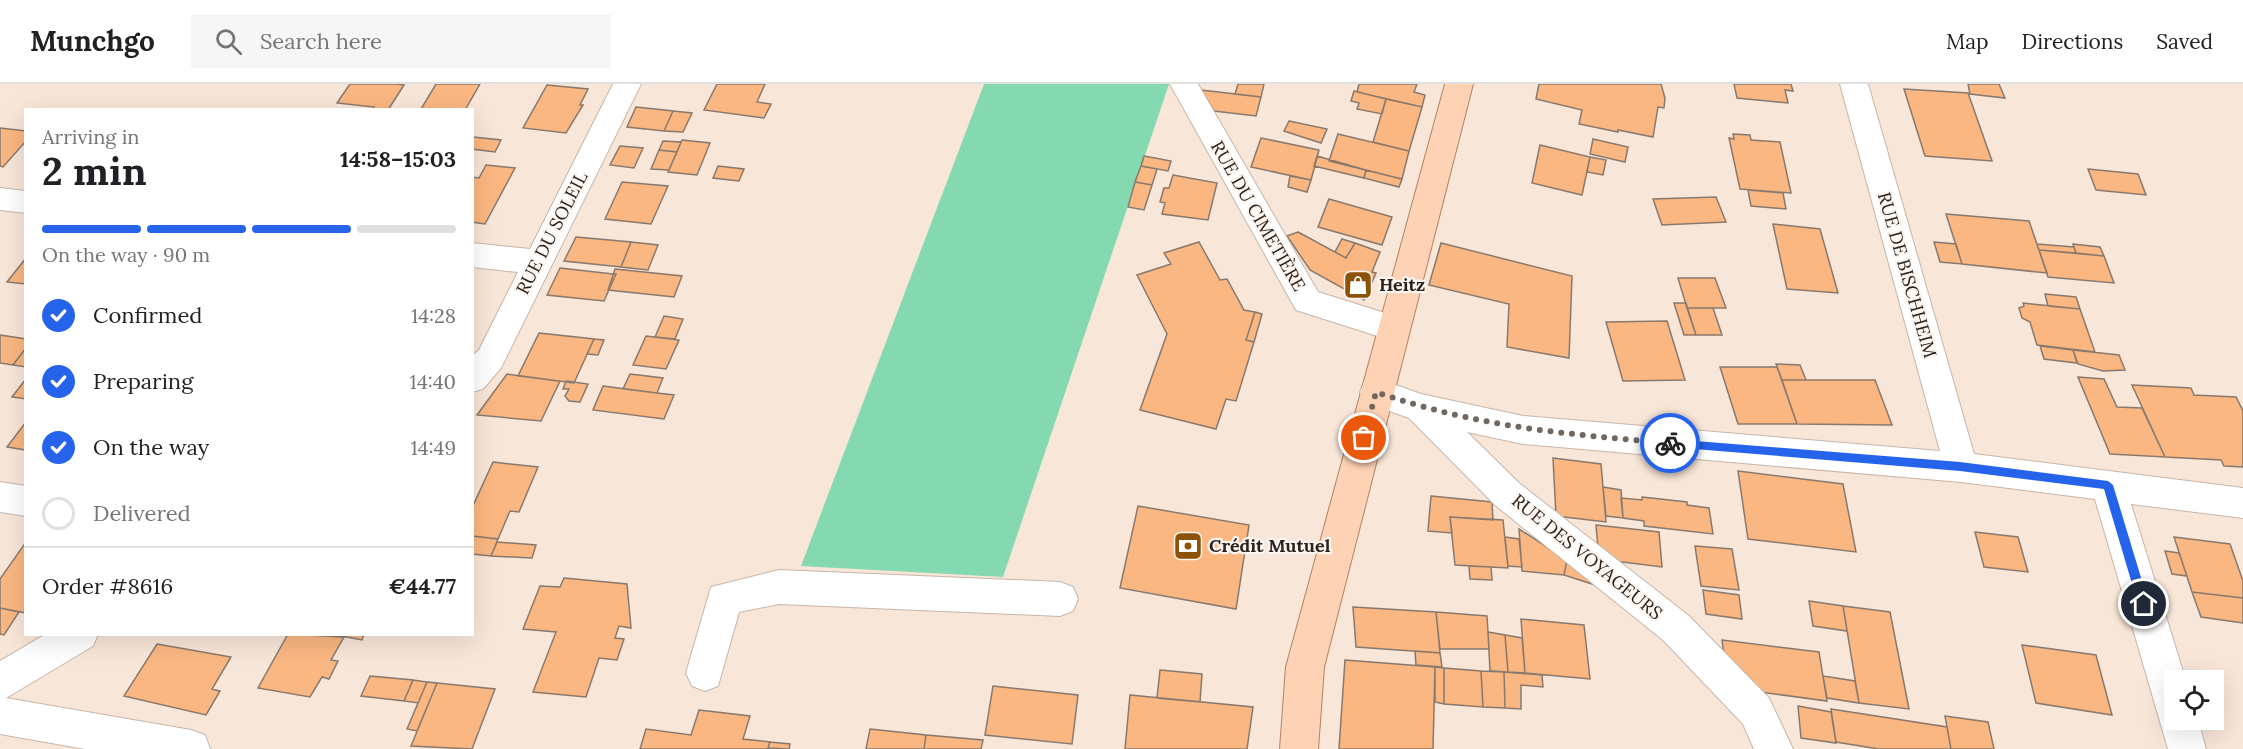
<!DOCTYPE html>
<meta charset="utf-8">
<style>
body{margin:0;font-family:Lora,serif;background:#f6f6f6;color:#202124;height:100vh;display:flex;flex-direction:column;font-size:22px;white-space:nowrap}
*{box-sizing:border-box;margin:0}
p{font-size:20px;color:#757577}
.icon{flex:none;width:33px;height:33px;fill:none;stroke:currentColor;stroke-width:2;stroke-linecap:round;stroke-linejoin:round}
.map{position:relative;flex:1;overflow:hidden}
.details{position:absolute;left:24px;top:24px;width:450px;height:528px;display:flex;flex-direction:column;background:#fff;border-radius:0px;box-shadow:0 6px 24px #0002}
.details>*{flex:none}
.controls{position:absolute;left:2164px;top:586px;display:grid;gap:12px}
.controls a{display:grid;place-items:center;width:60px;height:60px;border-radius:0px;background:#fff;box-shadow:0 6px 24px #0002;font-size:30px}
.pin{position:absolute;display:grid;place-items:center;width:51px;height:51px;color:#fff;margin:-26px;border:3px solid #fff;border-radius:50%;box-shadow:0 2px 6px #0007}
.courier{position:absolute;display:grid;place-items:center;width:60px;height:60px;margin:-30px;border:4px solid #2563eb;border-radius:50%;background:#fff;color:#222;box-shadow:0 2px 8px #0007}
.head em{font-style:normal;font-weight:700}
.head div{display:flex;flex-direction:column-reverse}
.head{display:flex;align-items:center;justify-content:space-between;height:102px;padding:0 18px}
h1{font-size:39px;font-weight:700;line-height:45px}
.bar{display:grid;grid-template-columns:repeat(4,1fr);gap:9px 6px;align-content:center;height:72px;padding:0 18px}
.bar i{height:8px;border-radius:4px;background:#e0e0e0}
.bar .on{background:#2563eb}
.bar p{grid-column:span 4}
.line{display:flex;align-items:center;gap:15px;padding:0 18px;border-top:2px solid #e0e0e0}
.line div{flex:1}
ol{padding:0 18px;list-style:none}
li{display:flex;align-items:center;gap:18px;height:66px}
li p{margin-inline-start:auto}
li .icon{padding:6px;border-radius:50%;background:#2563eb;color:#fff;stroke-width:4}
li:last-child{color:#757577}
li i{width:33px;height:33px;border:3px solid #e0e0e0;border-radius:50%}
header{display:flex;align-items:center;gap:36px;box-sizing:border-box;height:84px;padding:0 30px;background:#fff;border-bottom:2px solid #e0e0e0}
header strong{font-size:28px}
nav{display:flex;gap:33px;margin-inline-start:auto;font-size:21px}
.search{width:420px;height:54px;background:#f6f6f6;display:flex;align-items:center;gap:15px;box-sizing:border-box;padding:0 21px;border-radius:0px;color:#757577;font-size:22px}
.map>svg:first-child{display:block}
</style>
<header>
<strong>Munchgo</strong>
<div class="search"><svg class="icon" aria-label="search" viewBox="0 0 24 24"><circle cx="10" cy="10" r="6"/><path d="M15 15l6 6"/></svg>Search here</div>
<nav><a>Map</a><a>Directions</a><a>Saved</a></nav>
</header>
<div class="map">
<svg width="2243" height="665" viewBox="0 0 2243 665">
<rect width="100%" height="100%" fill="#f8e6d8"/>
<!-- green -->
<path fill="#84d9b1" d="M984,0h185l-166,493 -202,-11z"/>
<!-- building -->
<path fill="#fab782" stroke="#89796d" stroke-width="1.5" d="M350,0h47l7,1 -16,25h-16l2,-3 -37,-4z
M436,0h44l-15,26 -44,-1z
M717,0h48l-8,18 14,2 -7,14 -60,-8z
M1238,0h26l-3,13 -26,-3z
M1359,0h58l-3,8 11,3 -3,12 -65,-15z
M1539,0h122l4,14 -1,10 -6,-1 -5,30 -35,-7v2l-39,-8 3,-14 -46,-11z
M1734,0h57l2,7 -8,-1 3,13 -51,-5z
M1968,0h31l6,14 -35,-4z
M547,1l41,4 -8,16h3l-17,28 -43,-5z
M1904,5l64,4 24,68 -67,-5z
M1201,6l60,7 -5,19 -42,-5z
M1354,7l32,8 -4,15 -25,-5 2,-6 -8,-2z
M1386,15l36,8 -13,44 -36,-9z
M636,23l37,4 -9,20 -37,-4z
M673,27l19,2 -9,19 -19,-1z
M1289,37l38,8 -6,14 -37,-12z
M0,44l26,3v10l-23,26 -3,-1z
M1338,50l71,17 -7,28 -73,-18z
M1733,50l17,1 1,5 29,2 11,51 -51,-4 -11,-51 5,1z
M473,53l28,3 -6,12 -23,-3z
M1261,54l58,12 -8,30 -60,-13z
M1593,55l35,8 -3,15 -35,-8z
M682,56l28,3 -13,32 -29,-3z
M663,57l18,1 -4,10 -18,-2z
M1540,61l50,12 -8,38 -50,-12z
M620,62l23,2 -9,20 -24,-3z
M659,66l18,2 -8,18 -18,-1z
M1144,72l27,5 -3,10 -27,-5z
M1317,72l49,14 -2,8 -50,-12z
M1590,73l16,3 -3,15 -16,-3z
M486,81l29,3 -30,56 -13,-2v-45l7,1z
M718,82l26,3 -5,12 -26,-3z
M1141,82l16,3 -5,16 -17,-3z
M2088,85l50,5 8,21 -50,-5z
M1366,86l36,9 -3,8 -35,-9z
M1173,91l44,8 -9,37 -46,-6 3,-11 -5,-1 4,-14h5z
M1290,92l21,4 -4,12 -19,-5z
M622,98l46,4 -17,38 -46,-5z
M1135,98l17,3 -8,25 -16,-3z
M1748,106l35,3 3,16 -35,-3z
M1716,113l10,25 -64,3 -9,-26z
M1329,115l63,18 -10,28 -64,-18z
M1946,130l83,7 18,52 -85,-9z
M1773,140l47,5 18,64 -51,-4z
M1298,148l48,26 9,-15 25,9 -8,20 4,1 -12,27 -54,-30 -23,-34z
M576,153l55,5 -10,25 -57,-6z
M1342,155l13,4 -9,15 -11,-6z
M631,158l27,3 -10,25 -27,-3z
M1199,158l21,38 7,-1 17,31 11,2 -9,28 8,2 -18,59 -10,-2 -10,30 -76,-19 27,-76 -30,-59 34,-11 -7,-11z
M1934,158l22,2 6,20 -22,-2z
M1441,159l131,33 -3,82 -62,-11 2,-43 -80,-19z
M2037,160l37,3 2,6 -37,-3z
M2073,160l27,3 4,9 -28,-3z
M2039,166l65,6 10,27 -66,-6z
M26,174v26l-19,-2z
M560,184l53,6h3l-12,27 -57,-6z
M615,185l67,7 -8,21 -66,-7z
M1678,194h37l11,30h-39z
M2045,210l31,3 4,12 -32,-3z
M1674,219h12l10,32h-12z
M2023,219l57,6 15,43 -58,-7 -7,-23 -8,-4 -3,-10 5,-2z
M1687,224h26l9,27h-26z
M1255,228l7,2 -8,28 -8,-2z
M664,232l19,3 -8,20 -20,-2z
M1667,237l18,59 -62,1 -17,-59z
M539,249l55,6 -20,44 -56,-7z
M0,251l26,4v9l-13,17 -13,-2z
M646,252l33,4 -13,29 -33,-4z
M594,255l10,1 -6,15 -11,-1z
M2040,262l33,4 4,13 -33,-4z
M26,264v19l-13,-2z
M2073,266l46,5 6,15 -22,1 -25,-7z
M1776,280l24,1 6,15h-24z
M1720,283h57l20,57h-59z
M507,290l53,7 -19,40 -64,-6z
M630,290l33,4 -6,15 -34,-4z
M2078,293l26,2 13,28 25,1 23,49 -55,-3z
M26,295v20l-14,-2z
M1782,296h93l17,45 -95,-1z
M566,297l22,3 -8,18 -11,-1 -4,-5 4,-7h-6z
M2132,301l59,3 3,7 42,2 7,14v56l-19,-1 -3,-6 -56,-3z
M603,302l54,7 17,2 -10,24 -71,-9z
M26,338v28l-19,-3z
M1553,374l48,6 5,58 -50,-6z
M493,378l45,5 -19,45 -9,-1 -12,28 -26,-3v-28z
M1738,387l105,13 13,68 -108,-13z
M1603,403l18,3 2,28 -17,-2z
M1431,412l61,6 1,18 -43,-3 2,16 -24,-2z
M1642,413l45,5v3l22,3 4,26 -69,-8v-5l-21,-3 -2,-20 21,2z
M1138,422l111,19 -13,84 -116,-21z
M1450,433l53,3 5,48 -53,-3z
M1596,441l63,7 3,35 -63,-8z
M1519,445l48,31 -3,15 -42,-4z
M1975,448l43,5 10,35 -44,-5z
M472,452l26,3 -7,17 -19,-2z
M1505,453l14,2 3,28 -14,-1z
M2174,453l56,7 13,37v17l-51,-6z
M26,458v71l-26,-5v-29z
M497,458l39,3 -4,13 -41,-2z
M1695,462l37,3 7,41 -38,-4z
M2165,467l14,2 8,23 -15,-2z
M1567,476l14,10 11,14 -28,-9z
M1469,482l22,1 1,13 -22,-1z
M564,494l63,6 4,44 -12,-2 -4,12 9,1 -7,21 -18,-2 -13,39 -53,-5 23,-60 -33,-3 17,-43 20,1z
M1703,506l36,5 3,24 -36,-5z
M2192,508l51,6v25l-42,-6z
M1809,517l34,5 4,25 -34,-5z
M1843,522l47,6 19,97 -50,-6z
M1353,523l83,5 4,41 -84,-6z
M0,524l19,4 -15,23 -4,-1z
M1436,528l51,4 2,33h-49z
M1521,535l63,6 6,54 -65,-6z
M1488,548l17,3 3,37 -18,-1z
M288,550l56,3 -13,23 7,1 -9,18 -7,-2 -12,20 -52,-9z
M331,550h33l-2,6z
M1505,551l17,3 3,35 -17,-1z
M1722,556l97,12 8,49 -74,-10 -28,-29z
M157,560l74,13 -19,32 8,2 -14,24 -82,-19z
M2022,561l74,10 16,60 -76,-12z
M1415,567l25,2 2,14 -26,-2z
M1345,576l90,7 -2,82h-94z
M1435,583l9,1v36l-9,-2z
M1444,584l37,3 2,36 -39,-3z
M1160,586l42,4 -2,28 -43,-4z
M1481,587l23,1 1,36 -22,-1z
M1504,588l38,3 1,12 -22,-2v24l-16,-1z
M370,592l43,4 -9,21 -43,-5z
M1823,592l32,5 4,22 -32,-5z
M413,596l14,2 -9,21 -14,-2z
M427,598l10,1 -20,48 -10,-2z
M437,599l58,6 -23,60 -61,-3z
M993,602l85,9 -6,49 -87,-9z
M1130,611l123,12 -6,42h-122z
M1798,622l33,6 5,31 -35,-5z
M1831,625l116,18 4,22h-72l-43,-7z
M699,626l51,6 -7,23 27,3 -2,6 5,1h-133l6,-20 45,6z
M1945,632l43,6 6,27h-43z
M870,645l56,6 -2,14h-58z
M926,651l57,5 -2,9h-57z
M770,658l20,2 -1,5 -21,-1z"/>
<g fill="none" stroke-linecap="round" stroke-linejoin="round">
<!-- minor casing -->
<g stroke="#c7b6a9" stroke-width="2">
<path id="minor" d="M613,0h28l-140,284 -18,21 -11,3v-36l7,-6 39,-78 -46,-5v-24l58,6z
M1170,0h28l120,208 86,27 5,9 -5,9 -11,4 -97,-31z
M1840,0h28l106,370 269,34v30l-112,-14 55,177h-11v39h23l8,29h-38l-73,-250 -134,-17 -438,-38 -56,-12 52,51 170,133 80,82 24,51h-39l-11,-25 -80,-84 -168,-135 -86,-87 -45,-16 -4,-10 4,-10 12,-4 45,16 102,22 417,35z
M0,104l26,3v22l-26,-3z
M0,398l26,4v30l-26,-4z
M779,486l281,12 13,5 5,12 -5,12 -13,5 -281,-12 -40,8 -21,74 -13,5 -13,-5 -6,-13 25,-86z
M46,550h52l-5,12 -87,52 185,32 14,5 5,14h-125l-85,-15v-73z"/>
</g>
<!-- major casing -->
<g stroke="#b38260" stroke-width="2">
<path id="major" d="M1445,0h28l-149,583 -6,82h-38l6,-82z"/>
</g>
<!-- minor -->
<use href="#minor" fill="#fff" fill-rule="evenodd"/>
<!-- major -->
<use href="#major" fill="#fed3b5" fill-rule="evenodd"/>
</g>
<!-- route -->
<path fill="#2563eb" d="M1670,355l290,23 148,19 5,4 36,119 -5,5 -6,-5 -34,-115 -144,-18 -290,-24 -5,-4z"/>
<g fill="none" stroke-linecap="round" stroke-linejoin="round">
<!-- done -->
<path stroke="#71675e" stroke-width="6" stroke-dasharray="0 10.8" d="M1364,354l12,-46c101,35 188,42 294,51"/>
</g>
<!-- icons -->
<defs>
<g id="shop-square" transform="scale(1.5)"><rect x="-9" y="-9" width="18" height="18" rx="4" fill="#8b5208" stroke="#fdf5f0"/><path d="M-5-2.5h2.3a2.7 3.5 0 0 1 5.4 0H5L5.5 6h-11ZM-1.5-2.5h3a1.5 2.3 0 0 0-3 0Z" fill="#fff"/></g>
<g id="bank-square" transform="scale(1.5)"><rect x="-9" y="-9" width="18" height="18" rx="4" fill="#8b5208" stroke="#fdf5f0"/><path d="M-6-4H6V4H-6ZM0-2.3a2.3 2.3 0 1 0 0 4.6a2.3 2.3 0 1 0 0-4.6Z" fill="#fff"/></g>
</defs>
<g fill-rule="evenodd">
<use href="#shop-square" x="1358" y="201"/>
<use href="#bank-square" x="1188" y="462"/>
</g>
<g text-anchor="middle" stroke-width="4.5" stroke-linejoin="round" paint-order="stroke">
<!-- street labels -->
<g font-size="18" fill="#29221d" stroke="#fdf5f0">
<text transform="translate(1258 132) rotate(60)" y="6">RUE DU CIMETIÈRE</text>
<text transform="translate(552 149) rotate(-63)" y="6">RUE DU SOLEIL</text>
<text transform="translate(1907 191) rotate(74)" y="6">RUE DE BISCHHEIM</text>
<text transform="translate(1587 473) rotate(39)" y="6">RUE DES VOYAGEURS</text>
</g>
<!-- poi labels -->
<g font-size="18" font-weight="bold" fill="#29221d" stroke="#fdf5f0" text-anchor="start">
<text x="1379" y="207">Heitz</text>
<text x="1209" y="468">Crédit Mutuel</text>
</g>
</g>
</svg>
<div class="controls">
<a><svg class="icon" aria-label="locate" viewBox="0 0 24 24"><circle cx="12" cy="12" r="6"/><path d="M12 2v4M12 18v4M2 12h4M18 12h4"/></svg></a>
</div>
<div class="pin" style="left:1364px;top:354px;background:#ea580c"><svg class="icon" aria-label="bag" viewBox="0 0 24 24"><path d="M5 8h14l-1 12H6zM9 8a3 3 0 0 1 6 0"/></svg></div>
<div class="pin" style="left:2144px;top:520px;background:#1f2937"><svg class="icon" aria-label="home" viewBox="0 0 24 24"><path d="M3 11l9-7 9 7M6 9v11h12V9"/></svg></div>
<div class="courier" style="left:1670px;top:359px"><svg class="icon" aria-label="bike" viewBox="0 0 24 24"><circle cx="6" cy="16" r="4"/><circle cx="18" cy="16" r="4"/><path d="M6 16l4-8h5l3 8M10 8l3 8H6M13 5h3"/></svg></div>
<section class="details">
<div class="head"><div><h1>2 min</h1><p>Arriving in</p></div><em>14:58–15:03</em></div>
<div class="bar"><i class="on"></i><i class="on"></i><i class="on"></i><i></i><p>On the way · 90 m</p></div>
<ol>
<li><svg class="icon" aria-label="check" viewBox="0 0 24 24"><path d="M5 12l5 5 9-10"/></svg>Confirmed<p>14:28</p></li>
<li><svg class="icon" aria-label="check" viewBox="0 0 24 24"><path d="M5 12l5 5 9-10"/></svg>Preparing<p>14:40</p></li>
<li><svg class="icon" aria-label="check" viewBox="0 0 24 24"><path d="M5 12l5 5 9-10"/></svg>On the way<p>14:49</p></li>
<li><i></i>Delivered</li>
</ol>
<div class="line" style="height:78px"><div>Order #8616</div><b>€44.77</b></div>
</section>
</div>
